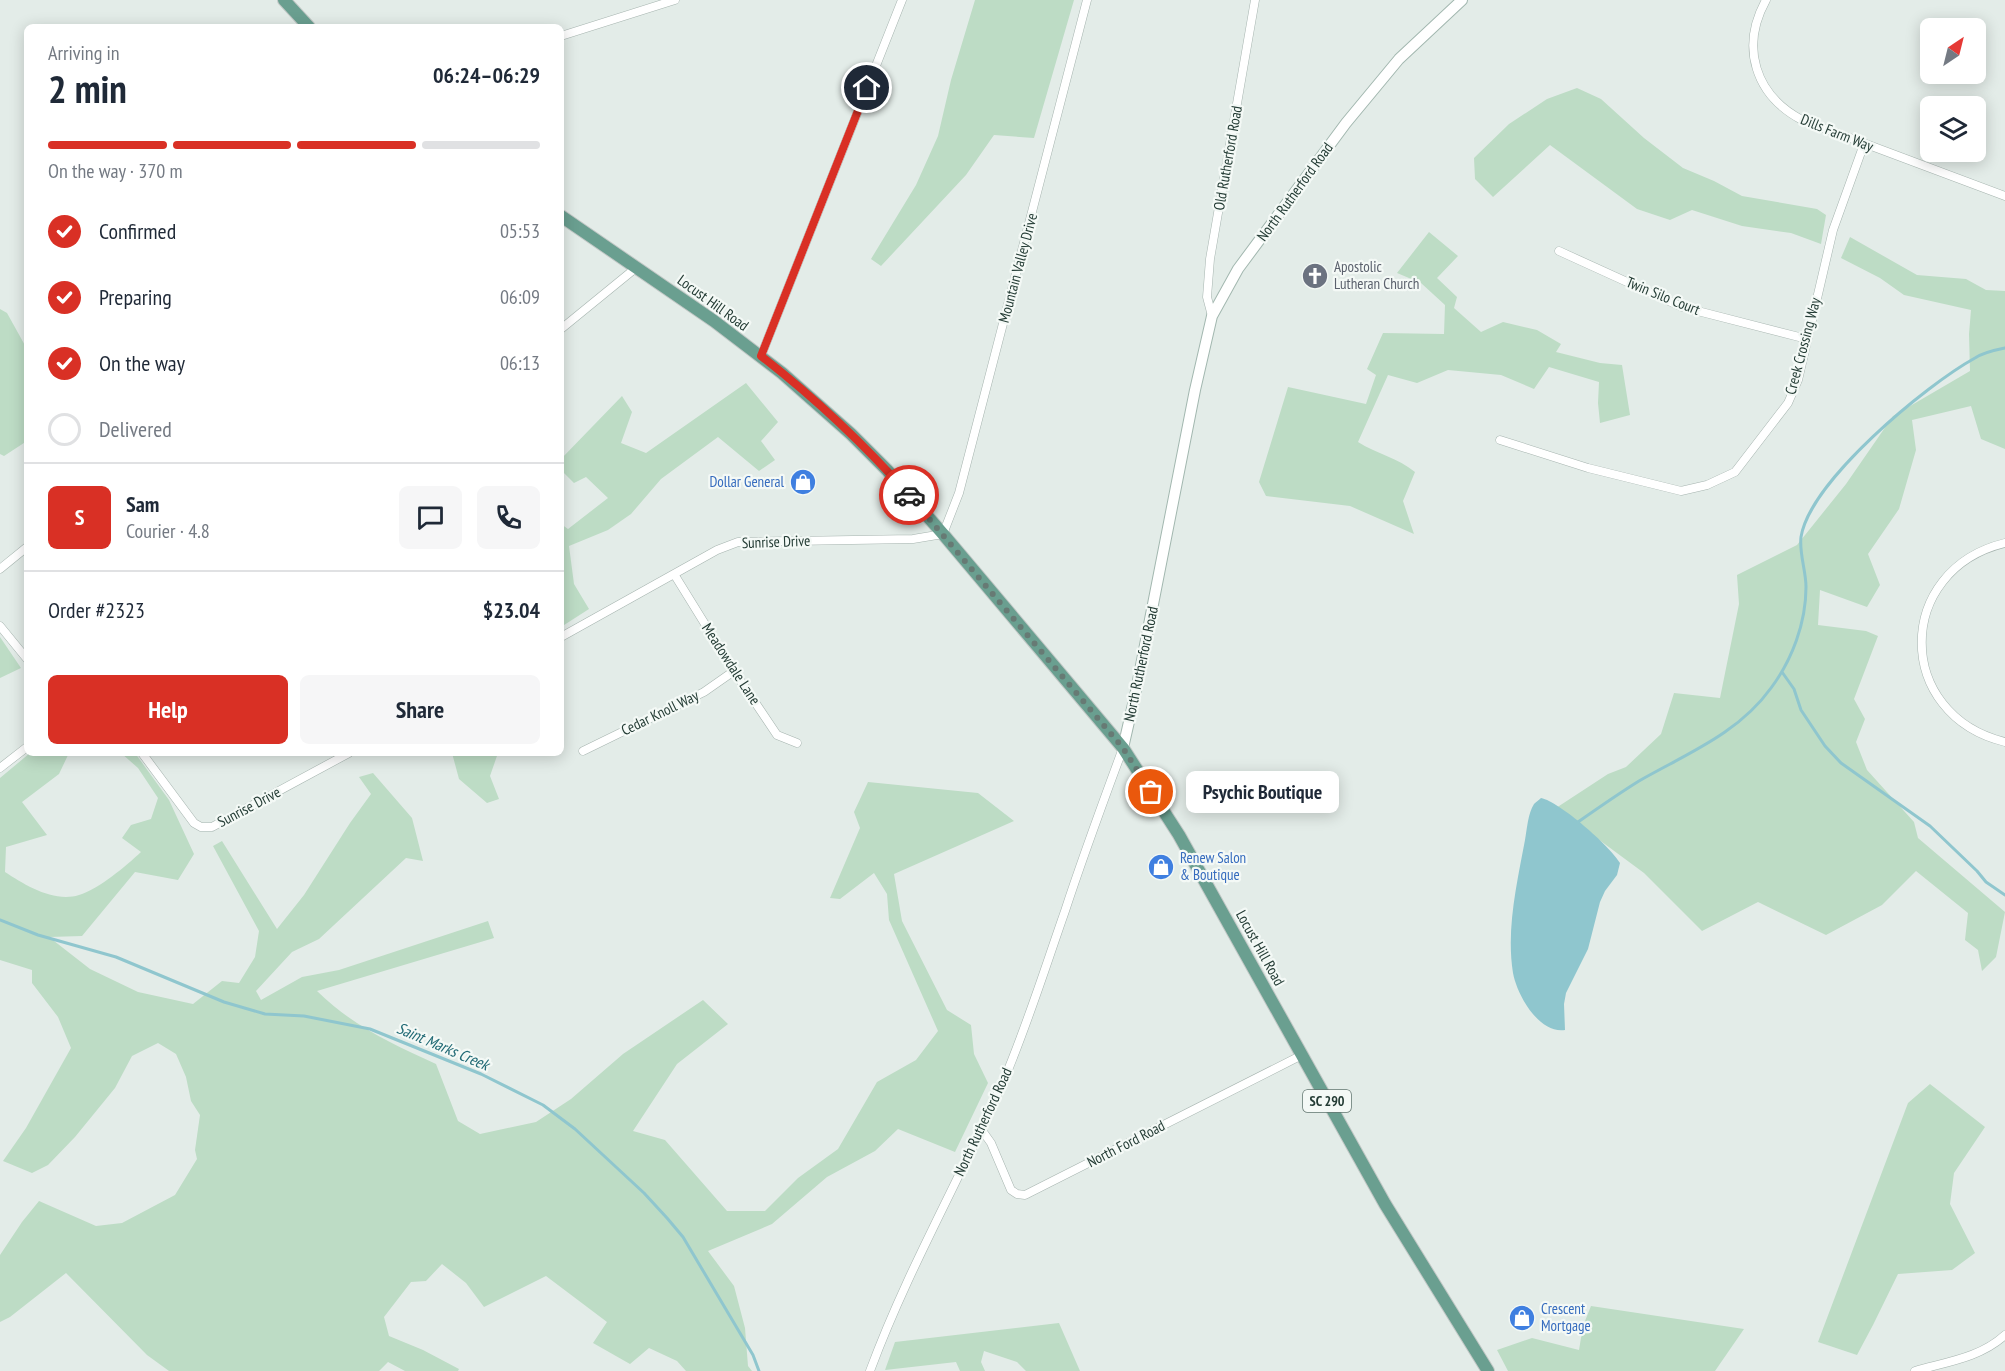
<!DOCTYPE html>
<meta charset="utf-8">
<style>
body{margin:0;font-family:"PT Sans Narrow",sans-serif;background:#f6f6f7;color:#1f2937;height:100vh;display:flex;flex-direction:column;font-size:22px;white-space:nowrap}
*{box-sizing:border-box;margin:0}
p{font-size:20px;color:#747a83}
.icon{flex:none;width:33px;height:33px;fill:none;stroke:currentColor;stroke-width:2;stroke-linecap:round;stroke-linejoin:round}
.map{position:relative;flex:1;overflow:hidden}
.side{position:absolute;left:24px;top:24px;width:540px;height:732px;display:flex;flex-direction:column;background:#fff;border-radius:9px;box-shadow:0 3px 15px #0003}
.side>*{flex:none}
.needle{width:39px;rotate:35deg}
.controls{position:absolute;left:1920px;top:18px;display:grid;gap:12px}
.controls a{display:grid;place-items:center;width:66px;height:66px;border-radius:9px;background:#fff;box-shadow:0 3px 15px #0003;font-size:30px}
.pin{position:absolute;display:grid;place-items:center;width:51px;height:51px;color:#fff;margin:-26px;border:3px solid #fff;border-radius:50%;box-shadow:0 2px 6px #0007}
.courier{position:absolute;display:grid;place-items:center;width:60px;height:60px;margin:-30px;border:4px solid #d93025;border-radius:50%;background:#fff;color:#222;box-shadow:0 2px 8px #0007}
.bubble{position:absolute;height:42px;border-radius:9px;background:#fff;box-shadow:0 3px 15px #0003;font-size:20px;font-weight:800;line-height:42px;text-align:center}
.summary em{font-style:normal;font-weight:800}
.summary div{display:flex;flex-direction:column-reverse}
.summary{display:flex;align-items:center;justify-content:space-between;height:102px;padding:0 24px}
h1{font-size:39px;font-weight:800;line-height:45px}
.bar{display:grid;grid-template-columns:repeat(4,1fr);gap:9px 6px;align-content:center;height:72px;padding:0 24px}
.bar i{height:8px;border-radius:4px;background:#e0e1e3}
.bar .active{background:#d93025}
.bar p{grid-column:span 4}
.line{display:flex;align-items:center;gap:15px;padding:0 24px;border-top:2px solid #e0e1e3}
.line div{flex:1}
.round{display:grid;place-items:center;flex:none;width:63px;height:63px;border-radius:9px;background:#f6f6f7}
ol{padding:0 24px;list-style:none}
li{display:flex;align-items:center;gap:18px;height:66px}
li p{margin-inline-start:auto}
li .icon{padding:6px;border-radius:50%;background:#d93025;color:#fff;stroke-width:4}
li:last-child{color:#747a83}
li i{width:33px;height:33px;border:3px solid #e0e1e3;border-radius:50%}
.button{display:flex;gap:12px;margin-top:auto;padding:12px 24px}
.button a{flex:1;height:69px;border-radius:9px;background:#d93025;color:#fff;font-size:24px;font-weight:800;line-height:69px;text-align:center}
.button a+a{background:#f6f6f7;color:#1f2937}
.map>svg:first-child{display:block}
</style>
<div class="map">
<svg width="2005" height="1371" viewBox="0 0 2005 1371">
<rect width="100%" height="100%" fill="#e3ece8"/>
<!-- green -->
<path fill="#bddcc5" d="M975,0h99l-40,138 -40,-3 -28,40 -85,91 -10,-7 45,-74 22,-49 13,-56z
M1577,88l24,11 43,39 39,30 31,13 28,15 75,13 9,6 -5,29 -30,-11 -49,-7 -50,-16 -22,10 -33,-11 -87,-64 -57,52 -18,-18 -1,-21 35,-34 38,-25z
M1429,232l29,24 -21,22 20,19 -3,11 27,24 22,-10 34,8 24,14 -5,8 44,11 22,2 8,50 -30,8 -2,-20 1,-21 -50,-15 -15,22 -33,-14 -53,-5 -31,13 -29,-8 -30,67c19,12 40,16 57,30l-12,29 11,33 -64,-28 -84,-10 -7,-14 29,-95 78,17 10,-29 -9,-6 16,-36 61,1 1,-29 -24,-22 -24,-10z
M1850,237l67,38 49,4 20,11 19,1v158l-24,-10 -10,-33 -59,14 4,30 -17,59 -31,45 12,31 -13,22 -47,-17 -2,35 48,6 12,5 -24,63 11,20 -9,23 11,28 47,52 4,16 87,74 -9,45 -14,14 -4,-21 -13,-10 3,-27 -52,-42 -34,34 -56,30 -68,-33 -56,29 -58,-58 -88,-65 52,-34 18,-7 35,-33 13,-41 46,5 19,-94 -2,-29 60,-30 49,-61 47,-68 77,-45 -1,-37 2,-24 -67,-15 -24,-17 -39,-20z
M0,309l7,4 20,36 -2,24 2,2v66l-23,15 -4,-2z
M746,383l32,39 -17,19 14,19 -16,11 -41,-34 -57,42 -30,35 -23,16 -39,16 5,38 15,25 -28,18v-103l7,5 40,-31 -22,-21 -12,6 -13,-13v-11l61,-63 10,16 -11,31 25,10z
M0,637l21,31 -21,10z
M30,753h39l-10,21 -37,28 25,33 -41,12 -1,25c20,13 49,31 74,23 20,-6 47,-29 62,-43l-19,-14 9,-13 20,-6 7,-21 -20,-30 -17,-15h14l34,47 25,54 -16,26 -43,-8 -53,64 -33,1 41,32 48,23 55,12 29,-23 17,2 16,-26 4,-26 -46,-85 9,-5 55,88 27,-34 46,-72 21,-29 -12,-17 14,-4 39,45 11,43 -17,-3 -87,81 -27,13 -36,39 5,9 41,-23 37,-7 149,-49 6,17 -177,53c36,35 73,52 119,73l22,57 22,13 56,-12 35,-23 52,-45 80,-54 25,24 -51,40 -44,67 32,9 62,71h38l33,-33 40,-29 39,-67 39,-22 22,-29 -49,-111 -2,-26 -13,-21 -34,26 -10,-1 30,-70 -6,-16 14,-30 110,11 36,28 -120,53 8,47 45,89 24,15 3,29 14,29 -33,69 -57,-23 -23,22 -48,26 -55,47 -64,27 26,35 11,42 3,38 4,5h-66l-9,-10 -28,-13 -19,16 -37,-21 14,-21 -61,-46 -62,31 -18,-24 -24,-19 -16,17 -15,1 -27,35 5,19 34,14 36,19 -1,2h-53l-17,-9 -9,9h-210l-22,-16 -81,-82 -56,44 -10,5v-67l22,-33 17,-21 57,25 26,-3 53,-28 22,-36 -2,-9 5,-35 -9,-14 -5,-24 -10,-23 -18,-11 -26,13 -17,32 -40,49 -27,28 -16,8 -29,-12 23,-33 45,-80 -13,-31 -26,-34v-13l-32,-10v-182z
M452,753h46l-8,23 9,23 -12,4 -28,-24z
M1930,1084l55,43 -31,46 -4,31 25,49 -23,17 -54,4 -25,51 -16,30 -39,-13 90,-239z
M1591,1306l153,23 -29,42h-207l-11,-21 35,-12 47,12 4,-24z
M1059,1323l21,48h-54l-9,-9 -33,-11 -3,11 4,9h-25l-4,-9 -71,8 10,-28z"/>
<!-- water -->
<path fill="#8fc6ce" d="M1541,798c19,4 69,48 79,65l-3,12 -12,16 -5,11 -12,47 -22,44 -2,11 1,26c-26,4 -48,-35 -52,-57 -7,-44 4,-90 12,-133 2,-11 3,-27 9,-36 2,-2 5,-4 7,-6z"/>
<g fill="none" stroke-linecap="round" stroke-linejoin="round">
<!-- stream -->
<path stroke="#8fc6ce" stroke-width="3" d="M1782,672l12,17 7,21 24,36 16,17 89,63 47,45 9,11 19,13
M1578,822c20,-14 40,-28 61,-41 47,-27 99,-47 132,-93 21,-28 35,-65 35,-101 0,-16 -7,-34 -5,-50 9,-56 125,-152 174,-179 9,-6 20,-8 30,-10
M0,920l38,15 78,22 108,45 41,12 39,2 66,13 111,45 62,31 32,24 69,64 23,25 16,19 70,118 6,16"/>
<!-- street casing -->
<g stroke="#a6b4af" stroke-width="9">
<path id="street" d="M1766,0c-26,47 -11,95 36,120l203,76
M561,36l114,-36
M1559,251l123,56 125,32
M1212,316l-5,-19 3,-38 45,-259
M561,329l76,-62
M761,356l141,-356
M1500,440l88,28 93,23 26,-6 28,-13 53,-69 10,-23 35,-150 31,-86
M2005,543c-111,27 -111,172 0,199
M0,569l27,-22
M674,574l60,97 43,64 20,8
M0,626l27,33
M561,637l156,-87 21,-8 175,-3 30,-5 16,-41 128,-493
M583,751l121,-59 30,-21
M142,753l52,70 7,4h11l137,-74
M0,768l27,-21
M981,1129l10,14 20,47 6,4 8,1 277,-140
M870,1371c37,-100 90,-192 133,-289 24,-56 42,-114 62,-171 18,-55 38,-109 58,-163
M1915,1371c31,-9 65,-13 90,-36"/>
</g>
<!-- secondary casing -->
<g stroke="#a2b7af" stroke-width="12">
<path id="secondary" d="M1123,748l13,-57 59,-301 17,-74 26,-47 108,-146 53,-64 63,-59"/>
</g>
<!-- primary casing -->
<g stroke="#c2c8c6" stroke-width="14">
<path id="primary" d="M284,0l25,27
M561,216l153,105 68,52 69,61 36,36 56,64 180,214 56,87 206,369 103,167"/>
</g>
<!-- street -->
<use href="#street" stroke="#fff" stroke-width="8"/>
<!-- secondary -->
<use href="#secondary" stroke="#fff" stroke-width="10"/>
<!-- primary -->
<use href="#primary" stroke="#6a9f90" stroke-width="12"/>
</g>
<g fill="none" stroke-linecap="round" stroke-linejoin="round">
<!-- done -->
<path stroke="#677a74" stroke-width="6" stroke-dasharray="0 10.8" d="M909,495l214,253 28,44"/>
<!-- route -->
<path stroke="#d93025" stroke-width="8" d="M867,88l-106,268c54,42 103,88 148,139"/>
</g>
<!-- icons -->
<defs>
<g id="church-disc" transform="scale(1.35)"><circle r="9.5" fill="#6b7280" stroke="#f4f9f6"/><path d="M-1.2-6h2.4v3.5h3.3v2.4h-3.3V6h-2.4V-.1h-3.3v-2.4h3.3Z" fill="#fff"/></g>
<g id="shop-disc" transform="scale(1.35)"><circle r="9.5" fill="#3f7fe0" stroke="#f4f9f6"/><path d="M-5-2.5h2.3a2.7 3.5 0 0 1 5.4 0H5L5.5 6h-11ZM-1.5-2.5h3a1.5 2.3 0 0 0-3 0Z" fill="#fff"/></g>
</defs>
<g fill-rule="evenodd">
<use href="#church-disc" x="1315" y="276"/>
<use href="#shop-disc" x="803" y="482"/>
<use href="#shop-disc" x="1161" y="867"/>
<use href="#shop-disc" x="1522" y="1318"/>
</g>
<g text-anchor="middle" stroke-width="4.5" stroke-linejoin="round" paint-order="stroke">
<!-- shield labels -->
<rect fill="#f4f9f6" stroke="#62756f" stroke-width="1.5" x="1303" y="1090" width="48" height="22" rx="4.5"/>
<g font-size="14" font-weight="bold" fill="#243c35">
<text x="1327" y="1106">SC 290</text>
</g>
<!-- street labels -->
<g font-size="15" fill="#243c35" stroke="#f4f9f6">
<text transform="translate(1837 133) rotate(22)" y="5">Dills Farm Way</text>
<text transform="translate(1228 158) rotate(-80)" y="5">Old Rutherford Road</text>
<text transform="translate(1295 192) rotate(-54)" y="5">North Rutherford Road</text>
<text transform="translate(1018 268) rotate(-75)" y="5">Mountain Valley Drive</text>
<text transform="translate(1663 296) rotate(22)" y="5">Twin Silo Court</text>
<text transform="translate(713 303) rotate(36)" y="5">Locust Hill Road</text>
<text transform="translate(1803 346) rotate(-75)" y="5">Creek Crossing Way</text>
<text transform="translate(776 542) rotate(-2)" y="5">Sunrise Drive</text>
<text transform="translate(731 664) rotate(57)" y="5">Meadowdale Lane</text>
<text transform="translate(1141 664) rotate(-78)" y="5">North Rutherford Road</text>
<text transform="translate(660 713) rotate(-26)" y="5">Cedar Knoll Way</text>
<text transform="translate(249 807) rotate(-28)" y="5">Sunrise Drive</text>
<text transform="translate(1260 948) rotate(61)" y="5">Locust Hill Road</text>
<text transform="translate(983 1122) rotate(-65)" y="5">North Rutherford Road</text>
<text transform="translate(1126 1144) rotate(-27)" y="5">North Ford Road</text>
</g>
<!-- worship labels -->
<g font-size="15" fill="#5b616d" stroke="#f4f9f6" text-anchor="start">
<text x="1334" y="272">Apostolic<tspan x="1334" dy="17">Lutheran Church</tspan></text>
</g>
<!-- shop labels -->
<g font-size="15" fill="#366cbe" stroke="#f4f9f6" text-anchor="start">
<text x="784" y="487" text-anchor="end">Dollar General</text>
<text x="1180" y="863">Renew Salon<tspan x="1180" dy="17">&amp; Boutique</tspan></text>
<text x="1541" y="1314">Crescent<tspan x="1541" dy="17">Mortgage</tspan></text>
</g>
<!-- water labels -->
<g font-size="16" font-style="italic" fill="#216a75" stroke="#f4f9f6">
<text transform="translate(443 1046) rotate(23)" y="6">Saint Marks Creek</text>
</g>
</g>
</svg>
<div class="controls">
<a><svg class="needle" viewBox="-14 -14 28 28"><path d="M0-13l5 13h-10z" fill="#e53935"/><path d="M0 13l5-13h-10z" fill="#747a83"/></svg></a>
<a><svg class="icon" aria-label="layers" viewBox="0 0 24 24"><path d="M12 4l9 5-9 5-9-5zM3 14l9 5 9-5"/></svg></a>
</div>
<div class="pin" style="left:1151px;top:792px;background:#ea580c"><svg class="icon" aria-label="bag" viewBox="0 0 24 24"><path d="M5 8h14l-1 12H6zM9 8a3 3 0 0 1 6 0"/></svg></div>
<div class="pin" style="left:867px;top:88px;background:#1f2937"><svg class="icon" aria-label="home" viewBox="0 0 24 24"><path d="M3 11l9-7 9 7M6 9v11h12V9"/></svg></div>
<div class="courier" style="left:909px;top:495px"><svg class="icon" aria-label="car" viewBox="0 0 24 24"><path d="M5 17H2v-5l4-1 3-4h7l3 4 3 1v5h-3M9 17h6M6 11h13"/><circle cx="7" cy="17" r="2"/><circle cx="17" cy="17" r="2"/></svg></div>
<div class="bubble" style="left:1186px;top:771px;width:153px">Psychic Boutique</div>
<section class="side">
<div class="summary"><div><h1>2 min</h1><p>Arriving in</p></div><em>06:24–06:29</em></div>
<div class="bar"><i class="active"></i><i class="active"></i><i class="active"></i><i></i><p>On the way · 370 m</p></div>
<ol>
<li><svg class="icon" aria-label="check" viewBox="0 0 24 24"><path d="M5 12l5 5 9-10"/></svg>Confirmed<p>05:53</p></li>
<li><svg class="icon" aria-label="check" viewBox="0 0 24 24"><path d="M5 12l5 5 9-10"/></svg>Preparing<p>06:09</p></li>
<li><svg class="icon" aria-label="check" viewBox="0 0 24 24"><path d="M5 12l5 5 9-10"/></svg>On the way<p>06:13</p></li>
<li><i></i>Delivered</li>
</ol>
<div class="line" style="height:108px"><b class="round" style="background:#d93025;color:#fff">S</b><div><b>Sam</b><p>Courier · 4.8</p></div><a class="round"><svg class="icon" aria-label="chat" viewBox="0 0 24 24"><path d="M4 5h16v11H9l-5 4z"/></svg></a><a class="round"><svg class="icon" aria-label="phone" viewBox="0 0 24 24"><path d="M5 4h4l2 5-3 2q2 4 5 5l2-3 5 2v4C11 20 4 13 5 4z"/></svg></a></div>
<div class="line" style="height:78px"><div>Order #2323</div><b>$23.04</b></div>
<div class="button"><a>Help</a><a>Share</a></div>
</section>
</div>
